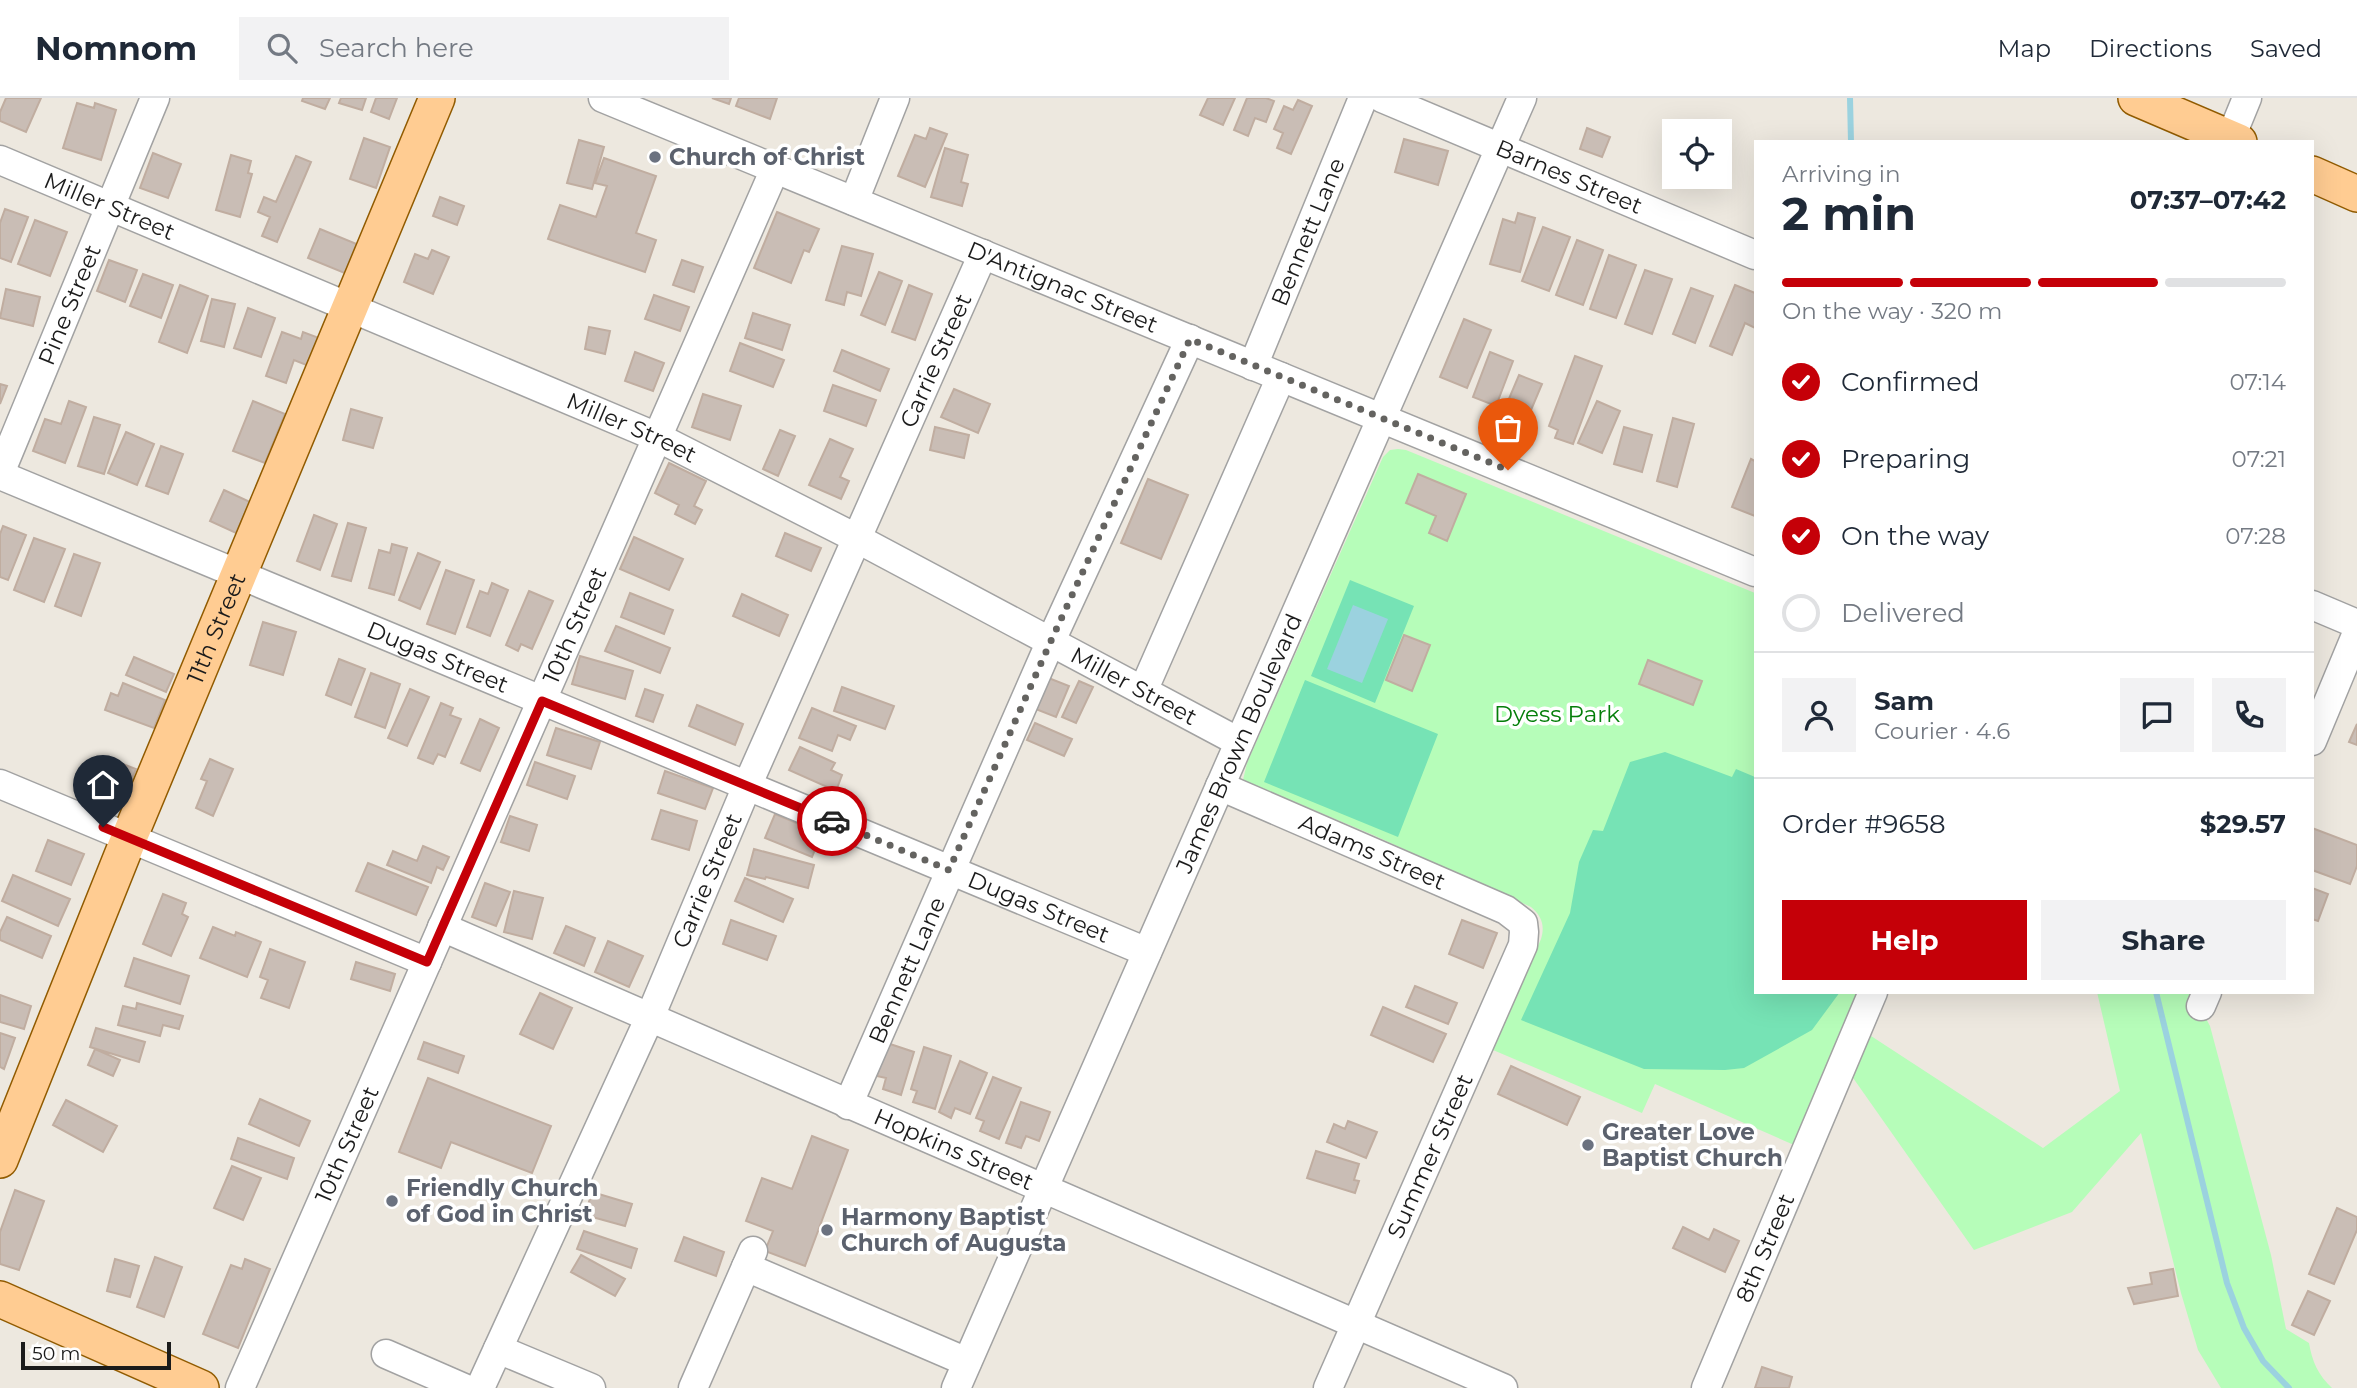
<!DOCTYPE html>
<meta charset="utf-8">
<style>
body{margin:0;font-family:Montserrat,sans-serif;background:#f2f2f3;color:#1f2937;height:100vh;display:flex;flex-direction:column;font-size:26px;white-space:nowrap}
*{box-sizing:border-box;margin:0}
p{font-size:23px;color:#747a83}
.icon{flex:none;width:38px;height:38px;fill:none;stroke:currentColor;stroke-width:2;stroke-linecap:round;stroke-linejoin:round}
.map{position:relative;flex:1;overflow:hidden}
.drawer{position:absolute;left:1754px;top:42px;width:560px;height:854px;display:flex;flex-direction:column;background:#fff;border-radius:0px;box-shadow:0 7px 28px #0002}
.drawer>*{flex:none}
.fabs{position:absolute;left:1662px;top:21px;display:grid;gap:14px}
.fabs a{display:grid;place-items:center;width:70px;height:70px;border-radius:0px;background:#fff;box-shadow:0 7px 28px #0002;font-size:35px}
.scale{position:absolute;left:21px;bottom:18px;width:150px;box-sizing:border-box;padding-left:7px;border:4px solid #1b1b1b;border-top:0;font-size:19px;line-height:24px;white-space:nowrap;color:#1b1b1b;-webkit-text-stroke:5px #fff;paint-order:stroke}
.pin{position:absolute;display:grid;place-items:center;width:60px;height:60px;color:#fff;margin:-72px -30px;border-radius:50% 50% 50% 0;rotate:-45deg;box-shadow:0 0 7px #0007}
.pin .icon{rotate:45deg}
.courier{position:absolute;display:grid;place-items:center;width:70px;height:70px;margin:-35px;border:5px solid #c50008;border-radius:50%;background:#fff;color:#222;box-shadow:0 2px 9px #0007}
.headline em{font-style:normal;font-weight:700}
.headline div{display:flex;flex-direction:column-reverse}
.headline{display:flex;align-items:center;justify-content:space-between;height:119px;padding:0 28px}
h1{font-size:46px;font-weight:700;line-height:52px}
.bar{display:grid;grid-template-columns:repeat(4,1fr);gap:10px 7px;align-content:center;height:84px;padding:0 28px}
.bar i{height:9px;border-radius:5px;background:#e0e1e3}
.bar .current{background:#c50008}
.bar p{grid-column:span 4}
.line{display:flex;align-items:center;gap:18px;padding:0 28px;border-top:2px solid #e0e1e3}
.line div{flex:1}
.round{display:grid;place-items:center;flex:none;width:74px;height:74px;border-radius:0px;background:#f2f2f3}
ol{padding:0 28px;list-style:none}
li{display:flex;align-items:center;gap:21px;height:77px}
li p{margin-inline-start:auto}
li .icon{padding:7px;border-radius:50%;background:#c50008;color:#fff;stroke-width:4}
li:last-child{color:#747a83}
li i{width:38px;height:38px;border:4px solid #e0e1e3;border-radius:50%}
.primary-button{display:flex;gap:14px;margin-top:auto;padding:14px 28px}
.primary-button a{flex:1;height:80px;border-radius:0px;background:#c50008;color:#fff;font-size:28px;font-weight:700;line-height:80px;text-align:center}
.primary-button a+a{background:#f2f2f3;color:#1f2937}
header{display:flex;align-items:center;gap:42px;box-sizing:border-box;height:98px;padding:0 35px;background:#fff;border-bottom:2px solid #e0e1e3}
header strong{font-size:33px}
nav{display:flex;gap:38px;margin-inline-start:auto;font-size:24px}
.search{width:490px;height:63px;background:#f2f2f3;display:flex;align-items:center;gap:18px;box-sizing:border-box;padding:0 24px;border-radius:0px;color:#747a83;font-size:26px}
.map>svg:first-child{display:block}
</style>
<header>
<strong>Nomnom</strong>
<div class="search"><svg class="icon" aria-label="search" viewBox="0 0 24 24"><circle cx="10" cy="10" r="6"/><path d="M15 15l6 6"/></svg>Search here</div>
<nav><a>Map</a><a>Directions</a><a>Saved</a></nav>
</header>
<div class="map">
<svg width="2357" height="1290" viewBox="0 0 2357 1290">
<rect width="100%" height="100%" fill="#ede8df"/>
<!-- park -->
<path fill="#b6fdb9" d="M1398,351l8,1 349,143v399h103l-64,153 -139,-61 -13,29 -149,-63 48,-111c4,-13 1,-23 -10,-32l-158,-72 -130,-55 4,-17 136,-306 7,-7z
M2097,894h98v6l15,28 61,229 15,74 23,14c3,18 9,32 23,45h-111l-23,-38 -17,-57 -40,-160 -69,79 -98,38 -123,-175 17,-41 175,114 77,-57z"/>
<!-- pitch -->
<path fill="#76e3b5" d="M1350,482l64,26 -39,97 -64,-27z
M1305,582l133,54 -40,103 -134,-55z
M1665,654l67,25 4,-8 19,8v215h85l-28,38 -68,38 -19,2 -81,-1 -123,-49 49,-107 9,-51 14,-32 10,1 27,-69z"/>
<!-- water -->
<path fill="#9bd2df" d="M1353,507l35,14 -26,64 -35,-14z"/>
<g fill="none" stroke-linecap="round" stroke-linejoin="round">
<!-- stream -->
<path stroke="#9bd2df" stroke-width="6" d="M1850,0l1,44
M2156,894l71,291 17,45 19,33 26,27"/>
</g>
<!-- building -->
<path fill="#c9bdb5" stroke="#c0ada0" stroke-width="2" d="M6,0h35l-15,34 -26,-11v-9z
M303,0h27l-5,11 -23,-8z
M341,0h25l-4,12 -23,-7z
M376,0h21l-8,21 -18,-7z
M712,0h19l-2,6z
M739,0h38l-7,21 -34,-13z
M1208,0h27l-12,27 -23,-10z
M1247,0h19l8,3 -8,21 -11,-4 -7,18 -14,-6z
M1298,2l14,6 -21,48 -14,-6 6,-15 -9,-4 10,-23 9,4z
M77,5l17,5 1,-5 21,7 -15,50 -38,-12z
M930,30l17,6 -22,53 -27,-11 17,-41 11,4z
M1587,30l23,9 -8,20 -22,-8z
M364,40l26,9 -14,41 -26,-9z
M1404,41l44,12 -10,34 -43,-13z
M579,42l25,7 -12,42 -25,-6z
M945,50l23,7 -7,27 7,2 -6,22 -31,-9z
M153,55l28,11 -13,34 -28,-10z
M231,57l20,6 -3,12 4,1 -12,43 -24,-7z
M296,58l15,6 -34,80 -15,-6 8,-19 -12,-5 6,-15 12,5z
M604,60l52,18 -20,57 20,7 -11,32 -97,-33 12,-34 36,12 11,-31 -12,-3z
M440,99l24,9 -7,19 -24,-9z
M5,111l23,8 -17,45 -11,-4v-35z
M777,114l42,17 -10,23 -5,-2 -13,33 -37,-15z
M1518,115l17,5 -15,54 -30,-8 13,-45 12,4z
M35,122l32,12 -17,44 -32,-12z
M1543,129l27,10 -21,54 -27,-10z
M320,131l39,16 -12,29 -39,-16z
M1577,142l26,10 -20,55 -27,-10z
M842,148l31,8 -12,42 -14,-4 -3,13 -18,-5z
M432,152l17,7 -16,37 -29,-12 11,-28 13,5z
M1609,157l27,10 -20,53 -26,-9z
M109,162l28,10 -12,32 -28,-11z
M682,162l21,7 -9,25 -21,-7z
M1645,172l27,9 -20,55 -27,-10z
M879,174l23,9 -17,44 -24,-10z
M143,176l30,11 -12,33 -31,-12z
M180,187l28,11 -21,57 -28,-11z
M909,187l23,9 -17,46 -23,-8z
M1735,187l20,8v35l-10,-5 -13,32 -22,-9z
M1691,190l22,8 -18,47 -22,-9z
M6,191l34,8 -7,29 -33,-8z
M654,197l35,12 -9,24 -35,-12z
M212,201l23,5 -11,43 -23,-6z
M248,210l27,10 -14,39 -27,-9z
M753,215l37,12 -8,25 -37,-12z
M1464,221l27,11 -24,58 -27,-11z
M589,229l21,4 -5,23 -20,-5z
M282,234l19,7 2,-7 16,6 -10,28 -15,-6 -8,23 -20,-7z
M740,245l44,17 -11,27 -43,-16z
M842,252l47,19 -9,22 -46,-20z
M635,254l29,11 -11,28 -28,-10z
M1490,254l23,9 -17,45 -23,-9z
M1575,258l27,10 -29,78 -18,-6 3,-8 -9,-4z
M1519,277l23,9 -19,45 -23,-9z
M0,286l7,2 -7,18z
M833,287l43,15 -10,26 -42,-15z
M954,291l36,15 -12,29 -37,-16z
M703,296l38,12 -11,34 -38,-13z
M69,303l17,6 -21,56 -32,-12 12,-32 16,5z
M253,303l32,13 -20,49 -32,-12z
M1597,303l23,10 -18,42 -24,-10z
M351,311l31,9 -9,30 -30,-8z
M94,319l26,8 -16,49 -26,-8z
M1673,320l21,6 -17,63 -20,-6z
M935,329l34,8 -5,23 -34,-8z
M1624,329l28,8 -10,37 -28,-8z
M780,332l15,6 -17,40 -15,-7z
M126,334l28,12 -17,41 -29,-12z
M830,341l23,10 -13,28 9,4 -8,18 -32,-14z
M161,348l22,8 -15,40 -22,-8z
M1751,361l4,2v55l-23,-9z
M669,365l37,18 -12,25 8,4 -7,14 -20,-10 4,-9 -24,-12z
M1418,376l48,20 -19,47 -18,-8 7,-17 -30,-13z
M1148,381l40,16 -27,64 -40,-16z
M224,392l26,12 -14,31 -26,-12z
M314,417l23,9 -17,46 -23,-9z
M348,425l18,5 -15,53 -19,-5z
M3,428l23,9 -18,45 -8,-3v-43z
M785,435l36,15 -10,23 -35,-15z
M634,439l49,22 -14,31 -49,-21z
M34,440l31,11 -21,53 -30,-12z
M392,446l15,4 -13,47 -25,-7 10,-38 11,3z
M418,455l22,9 -20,47 -21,-9z
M74,456l26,9 -19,53 -26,-10z
M446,472l28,10 -19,54 -28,-10z
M492,485l16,7 -18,46 -23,-9 13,-36 8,3z
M529,493l24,10 -21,48 -11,-5 -3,7 -12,-6z
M630,495l43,17 -9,24 -43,-17z
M742,496l46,21 -9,21 -46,-20z
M263,524l33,10 -13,43 -33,-10z
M616,528l54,22 -10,25 -55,-22z
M1404,537l26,10 -18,46 -26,-11z
M580,558l53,15 -8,28 -53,-15z
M134,559l40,17 -8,18 -40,-17z
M339,561l26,10 -14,36 -25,-10z
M1648,562l54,21 -9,24 -54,-21z
M371,575l29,11 -15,44 -30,-11z
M1046,579l23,9 -13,31 -23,-9z
M1079,583l14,6 -17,36 -14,-6z
M123,585l42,17 -11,28 -49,-18 6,-17 7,3z
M842,589l52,19 -9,23 -51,-18z
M410,591l19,8 -22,49 -19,-8z
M645,591l18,6 -10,27 -17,-6z
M441,605l12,5 -3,7 11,4 -16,38 -7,-3 -5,10 -15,-6z
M697,607l46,19 -8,21 -46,-19z
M812,610l44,18 -6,14 -12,-5 -6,16 -33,-13z
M480,621l19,9 -19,43 -19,-8z
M1035,625l37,16 -8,17 -37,-16z
M2357,626v21l-8,-3z
M556,630l44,14 -9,27 -44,-14z
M800,649l35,16 -4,7 11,5 -6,16 -47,-21z
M107,660l29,11 -11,27 -28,-11z
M210,661l23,10 -20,47 -17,-8 11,-27 -6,-2z
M535,664l40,14 -8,23 -40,-14z
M665,673l48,17 -8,21 -47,-16z
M661,712l36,11 -8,29 -37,-11z
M775,716l36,15 -3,8 10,5 -6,15 -47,-19z
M510,718l27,9 -8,26 -28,-9z
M2312,730l45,17v21l-7,18 -38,-14z
M48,742l36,14 -13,31 -35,-14z
M423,748l26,11 -6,13 -6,-3 -6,16 -44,-18 6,-14 24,10z
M754,751l60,16 -6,23 -42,-11 -1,2 -18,-4z
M368,765l60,24 -12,28 -60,-24z
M13,777l57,24 -12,27 -56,-25z
M745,780l48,21 -10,23 -48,-21z
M485,785l25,9 -14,34 -24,-9z
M2312,790l16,6 -10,27 -6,-2z
M514,793l29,7 -11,41 -28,-7z
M163,796l23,9 -4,11 6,3 -17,39 -28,-12z
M7,819l44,19 -9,22 -42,-18v-8z
M731,822l45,16 -9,24 -44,-16z
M1462,822l35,13 -14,35 -34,-14z
M566,828l29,12 -11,28 -30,-13z
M213,829l22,9 1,-4 25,10 -14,35 -47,-19z
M608,843l35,15 -14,31 -34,-15z
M270,851l35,13 -16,46 -28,-10 7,-18 -8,-3z
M134,860l55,18 -9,28 -55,-18z
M356,864l39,12 -5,17 -39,-12z
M1415,888l42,17 -9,21 -42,-17z
M540,895l32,15 -19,41 -33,-15z
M0,897l31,11 -7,23 -24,-7z
M137,905l46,13 -4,13 -16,-4 -3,11 -42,-11 5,-19 13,3z
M1383,909l63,27 -13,28 -62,-27z
M96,930l49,14 -6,20 -49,-15z
M0,935l15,5 -11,31 -4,-2z
M424,944l40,14 -6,17 -40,-14z
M887,945l27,9 -13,43 -18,-6 3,-11 -9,-2z
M924,949l27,9 -16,53 -22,-7 4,-11 -6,-2z
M95,951l25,11 -7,16 -25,-11z
M960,963l27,12 -17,41 -15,-6 -4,10 -12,-6z
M1511,968l69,31 -13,28 -69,-31z
M993,979l28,11 -22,51 -19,-8 4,-10 -8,-3z
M428,980l123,48 -19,47 -81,-31 -10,26 -42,-16z
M260,1001l50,22 -11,25 -50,-22z
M66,1002l51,26 -14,26 -50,-27z
M1021,1004l29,10 -11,29 -13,-5 -5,12 -15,-5z
M1348,1023l29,11 -11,26 -39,-16 7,-18 11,5z
M812,1038l36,14 -43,116 -40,-15 8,-20 -27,-10 16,-43 30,11z
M238,1040l56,20 -7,21 -56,-20z
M1316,1053l43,13 -5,16 5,1 -4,12 -48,-15z
M232,1068l29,12 -18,42 -29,-12z
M15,1092l29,11 -25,69 -19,-6v-32z
M592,1094l40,12 -7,22 -40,-11z
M2337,1110l20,9v13l-23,54 -25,-10z
M1683,1129l26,13 5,-11 25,12 -14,31 -52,-24z
M584,1133l53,18 -6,19 -54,-19z
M684,1139l40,15 -8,24 -41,-15z
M581,1157l44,24 -10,17 -44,-24z
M155,1159l27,10 -18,50 -27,-10z
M115,1161l24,7 -9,31 -23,-6z
M245,1161l25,10 -32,79 -35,-14 28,-69 11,4z
M2173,1171l5,27 -44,8 -6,-16 24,-4 -2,-11z
M2308,1193l22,10 -16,34 -22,-10z
M1762,1269l30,10 -3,11h-34z"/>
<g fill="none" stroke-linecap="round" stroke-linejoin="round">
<!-- minor casing -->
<g stroke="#a2a2a2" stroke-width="31">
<g id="minor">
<path id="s1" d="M603,0l1152,474"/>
<path id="s2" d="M1382,0l373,157"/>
<path d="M2229,44l18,-44"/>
<path id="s3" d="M0,62l657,277 199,101 383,204"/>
<path d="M854,103l41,-103"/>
<path id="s4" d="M1253,268l110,-268"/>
<path id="s5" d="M0,375l155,-375"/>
<path id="s6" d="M0,377l1147,477"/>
<path d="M2312,507l45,19"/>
<path d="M1143,593l138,-314"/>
<path d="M2312,643l45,-108"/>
<path d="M0,686l427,178"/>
<path id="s7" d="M1220,688l286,124 17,13 1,9 -1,13 -195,443"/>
<path id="s8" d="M442,829l1061,461"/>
<path d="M2201,908l6,-14"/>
<path id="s9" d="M848,1007l202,-462 140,-304"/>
<path d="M746,1169l221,95"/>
<path d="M498,1251l93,39"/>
<path d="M386,1256l78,34"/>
<path id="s10" d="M240,1290l535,-1219"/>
<path id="s11" d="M480,1290l170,-371 97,-231 236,-532"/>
<path d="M693,1290l60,-137"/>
<path id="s12" d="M956,1290l566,-1290"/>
<path id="s13" d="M1706,1290l167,-396"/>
</g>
</g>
<!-- major casing -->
<g stroke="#915b00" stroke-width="38">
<g id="major">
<path d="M2136,0l103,44"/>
<path d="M2312,76l45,20"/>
<path id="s14" d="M0,1062l129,-322 308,-740"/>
<path d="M0,1201l201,89"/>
</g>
</g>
<!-- minor -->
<use href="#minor" stroke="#fff" stroke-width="28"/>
<!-- major -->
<use href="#major" stroke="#ffcc92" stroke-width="35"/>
</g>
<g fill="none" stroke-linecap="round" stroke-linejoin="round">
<!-- done -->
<path stroke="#646360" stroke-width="7" stroke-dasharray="0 12.6" d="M832,723l117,49 101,-227 140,-304 318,131"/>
<!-- route -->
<path stroke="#c50008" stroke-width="9" d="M103,729l324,135 115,-261 290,120"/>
</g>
<!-- markers -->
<g fill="#6b7280" stroke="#fff" stroke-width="2.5">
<circle cx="655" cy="59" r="7"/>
<circle cx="1588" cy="1047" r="7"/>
<circle cx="392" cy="1103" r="7"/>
<circle cx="827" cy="1132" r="7"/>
</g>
<g text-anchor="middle" stroke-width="7" stroke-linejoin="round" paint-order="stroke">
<!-- worship labels -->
<g font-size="23" font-weight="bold" fill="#5b616d" stroke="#fff" text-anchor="start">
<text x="669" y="67">Church of Christ</text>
<text x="1602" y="1042">Greater Love<tspan x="1602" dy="26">Baptist Church</tspan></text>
<text x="406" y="1098">Friendly Church<tspan x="406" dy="26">of God in Christ</tspan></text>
<text x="841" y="1127">Harmony Baptist<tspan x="841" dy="26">Church of Augusta</tspan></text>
</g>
<!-- street labels -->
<g font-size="23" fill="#1b1b1b" stroke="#fff">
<text dy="8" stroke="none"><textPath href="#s2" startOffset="203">Barnes Street</textPath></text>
<text dy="8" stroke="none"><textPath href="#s3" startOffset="119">Miller Street</textPath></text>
<text dy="8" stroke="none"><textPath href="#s4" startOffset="145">Bennett Lane</textPath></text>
<text dy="8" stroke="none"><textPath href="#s1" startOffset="497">D'Antignac Street</textPath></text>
<text dy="8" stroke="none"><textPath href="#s5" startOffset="182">Pine Street</textPath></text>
<text dy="8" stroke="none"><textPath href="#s11" startOffset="1124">Carrie Street</textPath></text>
<text dy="8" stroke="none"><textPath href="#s3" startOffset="686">Miller Street</textPath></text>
<text dy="8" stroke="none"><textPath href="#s10" startOffset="833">10th Street</textPath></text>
<text dy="8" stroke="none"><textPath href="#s14" startOffset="574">11th Street</textPath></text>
<text dy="8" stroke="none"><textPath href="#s6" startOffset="474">Dugas Street</textPath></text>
<text dy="8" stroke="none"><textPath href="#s3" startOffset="1251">Miller Street</textPath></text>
<text dy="8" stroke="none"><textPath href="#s12" startOffset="704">James Brown Boulevard</textPath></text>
<text dy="8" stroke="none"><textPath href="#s7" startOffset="166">Adams Street</textPath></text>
<text dy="8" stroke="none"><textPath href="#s11" startOffset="556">Carrie Street</textPath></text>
<text dy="8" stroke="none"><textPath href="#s6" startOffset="1125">Dugas Street</textPath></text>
<text dy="8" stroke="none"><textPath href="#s9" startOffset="147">Bennett Lane</textPath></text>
<text dy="8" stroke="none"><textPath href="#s10" startOffset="266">10th Street</textPath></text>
<text dy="8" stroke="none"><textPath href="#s8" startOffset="558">Hopkins Street</textPath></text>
<text transform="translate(1430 1058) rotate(-66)" y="8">Summer Street</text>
<text dy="8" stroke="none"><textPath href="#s13" startOffset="152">8th Street</textPath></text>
</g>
<!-- park labels -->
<g font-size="23" fill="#047e09" stroke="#fff">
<text x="1557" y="624">Dyess Park</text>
</g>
</g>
</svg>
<div class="fabs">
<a><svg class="icon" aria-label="locate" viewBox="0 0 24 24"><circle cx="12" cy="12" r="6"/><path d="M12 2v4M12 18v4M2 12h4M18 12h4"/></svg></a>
</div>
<div class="scale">50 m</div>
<div class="pin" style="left:1508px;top:372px;background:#ea580c"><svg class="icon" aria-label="bag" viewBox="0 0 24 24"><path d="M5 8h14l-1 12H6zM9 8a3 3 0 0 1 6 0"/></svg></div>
<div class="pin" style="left:103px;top:729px;background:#1f2937"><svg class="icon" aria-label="home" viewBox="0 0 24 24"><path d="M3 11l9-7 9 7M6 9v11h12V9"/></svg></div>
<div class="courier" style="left:832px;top:723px"><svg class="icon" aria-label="car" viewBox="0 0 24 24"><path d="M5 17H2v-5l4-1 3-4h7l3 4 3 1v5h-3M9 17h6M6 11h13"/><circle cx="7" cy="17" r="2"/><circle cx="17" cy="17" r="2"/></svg></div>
<section class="drawer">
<div class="headline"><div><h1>2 min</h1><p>Arriving in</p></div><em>07:37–07:42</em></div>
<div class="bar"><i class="current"></i><i class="current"></i><i class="current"></i><i></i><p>On the way · 320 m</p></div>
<ol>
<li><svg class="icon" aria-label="check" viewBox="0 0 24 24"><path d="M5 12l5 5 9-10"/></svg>Confirmed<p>07:14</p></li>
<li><svg class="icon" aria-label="check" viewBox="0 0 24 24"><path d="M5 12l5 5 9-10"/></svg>Preparing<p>07:21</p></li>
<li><svg class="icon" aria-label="check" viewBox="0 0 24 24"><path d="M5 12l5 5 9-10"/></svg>On the way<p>07:28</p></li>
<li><i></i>Delivered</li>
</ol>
<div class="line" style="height:126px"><a class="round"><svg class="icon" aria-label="person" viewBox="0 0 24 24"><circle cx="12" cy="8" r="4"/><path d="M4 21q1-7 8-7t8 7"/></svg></a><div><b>Sam</b><p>Courier · 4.6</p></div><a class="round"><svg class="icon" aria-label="chat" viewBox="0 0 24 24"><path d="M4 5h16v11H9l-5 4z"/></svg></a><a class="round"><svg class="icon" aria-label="phone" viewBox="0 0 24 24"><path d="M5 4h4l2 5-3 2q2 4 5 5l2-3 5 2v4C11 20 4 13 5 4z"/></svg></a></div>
<div class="line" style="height:91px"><div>Order #9658</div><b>$29.57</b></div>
<div class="primary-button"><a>Help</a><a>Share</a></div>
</section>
</div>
